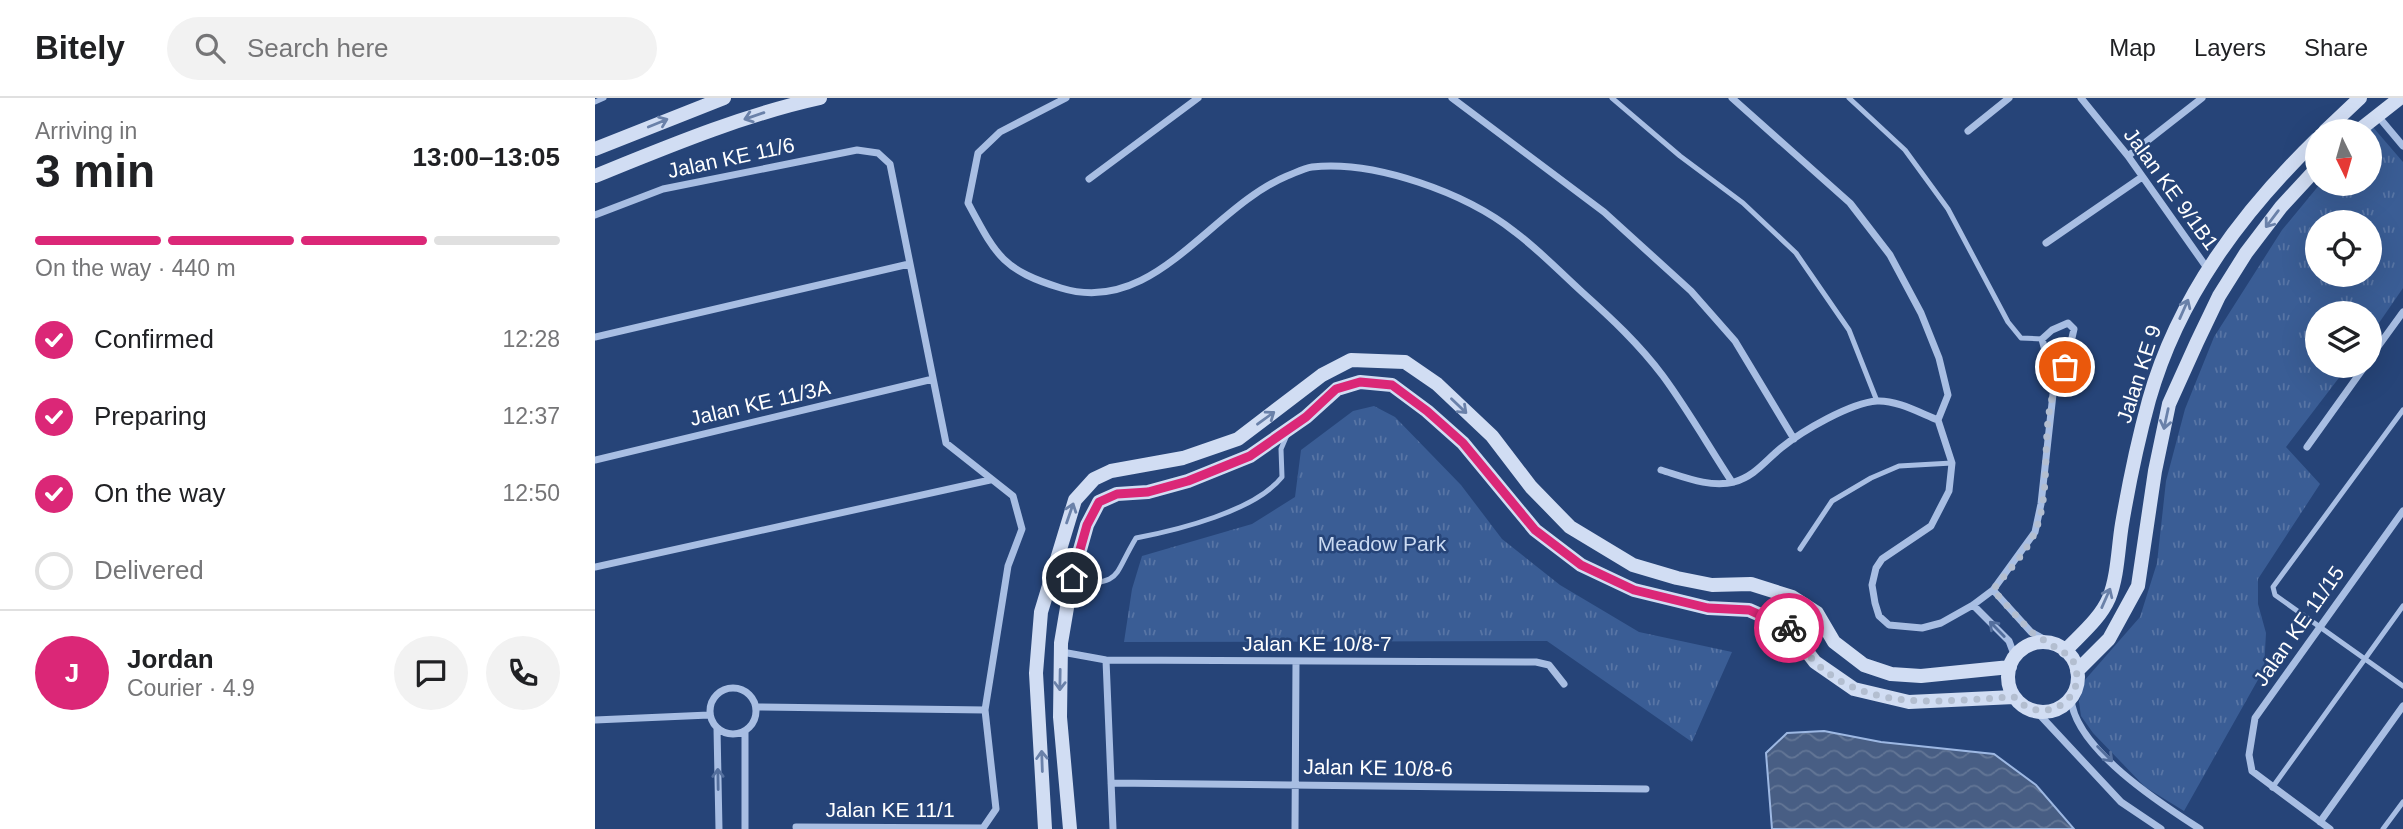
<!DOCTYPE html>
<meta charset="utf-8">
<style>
body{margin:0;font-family:Helvetica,sans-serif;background:#f2f2f2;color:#202124;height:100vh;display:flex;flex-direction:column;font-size:26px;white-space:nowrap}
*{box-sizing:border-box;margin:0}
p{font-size:23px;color:#757577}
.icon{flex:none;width:38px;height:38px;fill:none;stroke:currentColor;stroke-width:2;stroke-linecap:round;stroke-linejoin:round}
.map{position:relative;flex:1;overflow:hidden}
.panel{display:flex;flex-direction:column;background:#fff;width:595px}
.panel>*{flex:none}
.needle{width:46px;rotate:175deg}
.buttons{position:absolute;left:1710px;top:21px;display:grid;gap:14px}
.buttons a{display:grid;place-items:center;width:77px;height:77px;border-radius:50%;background:#fff;box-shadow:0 7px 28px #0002;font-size:35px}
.pin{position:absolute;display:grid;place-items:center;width:60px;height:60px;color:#fff;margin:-30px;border:4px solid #fff;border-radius:50%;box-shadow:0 2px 7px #0007}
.courier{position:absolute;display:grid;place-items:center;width:70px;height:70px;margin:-35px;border:5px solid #db2777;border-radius:50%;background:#fff;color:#222;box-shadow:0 2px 9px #0007}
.overview em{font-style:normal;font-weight:600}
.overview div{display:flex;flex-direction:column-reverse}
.overview{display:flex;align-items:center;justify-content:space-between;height:119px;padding:0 35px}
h1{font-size:46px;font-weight:600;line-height:52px}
.bar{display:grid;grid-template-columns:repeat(4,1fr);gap:10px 7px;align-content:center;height:84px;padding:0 35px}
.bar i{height:9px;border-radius:5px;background:#e0e0e0}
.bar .selected{background:#db2777}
.bar p{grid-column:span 4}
.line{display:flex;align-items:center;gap:18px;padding:0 35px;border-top:2px solid #e0e0e0}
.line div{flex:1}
.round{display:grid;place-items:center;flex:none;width:74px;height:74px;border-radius:37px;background:#f2f2f2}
ol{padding:0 35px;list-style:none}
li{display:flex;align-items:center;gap:21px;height:77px}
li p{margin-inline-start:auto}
li .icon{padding:7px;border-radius:50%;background:#db2777;color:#fff;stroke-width:4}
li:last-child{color:#757577}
li i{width:38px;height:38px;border:4px solid #e0e0e0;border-radius:50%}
header{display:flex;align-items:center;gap:42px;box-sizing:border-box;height:98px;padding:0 35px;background:#fff;border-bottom:2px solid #e0e0e0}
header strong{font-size:33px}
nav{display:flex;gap:38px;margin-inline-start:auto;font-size:24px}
.search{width:490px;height:63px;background:#f2f2f2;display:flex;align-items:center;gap:18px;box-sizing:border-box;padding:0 24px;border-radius:38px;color:#757577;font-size:26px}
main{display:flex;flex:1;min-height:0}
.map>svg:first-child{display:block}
</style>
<header>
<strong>Bitely</strong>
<div class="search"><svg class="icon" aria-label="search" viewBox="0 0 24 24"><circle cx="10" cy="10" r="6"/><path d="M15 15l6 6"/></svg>Search here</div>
<nav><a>Map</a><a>Layers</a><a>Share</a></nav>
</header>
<main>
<section class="panel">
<div class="overview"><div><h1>3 min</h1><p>Arriving in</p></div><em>13:00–13:05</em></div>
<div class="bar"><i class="selected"></i><i class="selected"></i><i class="selected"></i><i></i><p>On the way · 440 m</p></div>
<ol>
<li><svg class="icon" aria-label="check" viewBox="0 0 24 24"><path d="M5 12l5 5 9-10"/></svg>Confirmed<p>12:28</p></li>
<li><svg class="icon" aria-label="check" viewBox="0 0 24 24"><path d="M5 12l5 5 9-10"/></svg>Preparing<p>12:37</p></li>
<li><svg class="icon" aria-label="check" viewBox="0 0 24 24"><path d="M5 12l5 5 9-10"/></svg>On the way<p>12:50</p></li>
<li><i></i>Delivered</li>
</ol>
<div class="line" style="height:126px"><b class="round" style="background:#db2777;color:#fff">J</b><div><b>Jordan</b><p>Courier · 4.9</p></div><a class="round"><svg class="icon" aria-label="chat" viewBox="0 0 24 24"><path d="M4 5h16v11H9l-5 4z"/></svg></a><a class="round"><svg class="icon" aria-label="phone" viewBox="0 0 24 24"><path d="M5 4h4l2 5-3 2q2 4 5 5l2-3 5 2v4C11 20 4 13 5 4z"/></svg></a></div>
</section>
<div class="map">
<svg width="1808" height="731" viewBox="0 0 1808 731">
<defs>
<pattern id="park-tufts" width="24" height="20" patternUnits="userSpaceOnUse" patternTransform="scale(1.75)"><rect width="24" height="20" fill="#3a5d95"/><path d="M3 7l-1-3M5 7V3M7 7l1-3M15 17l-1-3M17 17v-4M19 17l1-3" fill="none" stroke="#5875a5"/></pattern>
<pattern id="water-waves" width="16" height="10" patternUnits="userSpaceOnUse" patternTransform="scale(1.75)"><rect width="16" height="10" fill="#485e84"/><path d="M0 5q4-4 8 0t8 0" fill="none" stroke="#637696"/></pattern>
</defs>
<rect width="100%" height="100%" fill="#264478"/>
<!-- park -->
<path fill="url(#park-tufts)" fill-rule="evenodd" d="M1777,28l31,36v126l-33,48 -1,-23h-52v53h31l-62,81 34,37 -62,95v25l8,29 -2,36 -80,142 -39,-24 -52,-54 -12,-17 -2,-14 5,-21 56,-64 17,-54 9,-82 19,-72 29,-72 68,-107 38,-46h49l-2,-53zM1722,124h52v53h-52z
M779,308l21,11 66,68 41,54 58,46 79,47 93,20 -40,90 -145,-101 -423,1 8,-53 10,-33 110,-32 43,-27 6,-47 52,-39z"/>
<!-- water -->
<path fill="url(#water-waves)" stroke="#9db8e3" stroke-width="2" d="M1229,633l57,11 113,12 42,31 38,44h-302l-6,-76 21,-20z"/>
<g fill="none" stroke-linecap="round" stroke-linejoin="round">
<!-- lane -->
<path stroke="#a8bee3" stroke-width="5" d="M1017,0l68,58 63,47 53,50 53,77 28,71
M1254,0l56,52 43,59 60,113 13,16 21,1
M0,4l9,-4
M1808,312l-130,177 2,8 128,91
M1205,451l32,-48 39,-23 28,-12 53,-3
M477,487c52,-4 39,-5 64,-47 42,-8 119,-27 146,-61l-1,-28 6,-14
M1677,690l131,-182
M1788,731l20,-27"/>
<!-- street -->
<path stroke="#a8bee3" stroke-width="7" d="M471,0l-66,34 -22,21 -10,50c28,52 34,67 93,85 93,29 149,-80 226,-112 8,-3 17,-8 25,-9 63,-7 154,26 203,65 24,18 45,40 67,60 29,26 57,52 81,84 25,34 46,71 69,106
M857,0l152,114 87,79 44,50 59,98
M1137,0l118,105 40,52 31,58 18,45 9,37 -10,25 14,43 -3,28 -18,35 -49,33 -6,9 -4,17 3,18 4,13 10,9 33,3 19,-5 32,-18 20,-15 42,-58 6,-28 13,-119 -12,-46 10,-9 16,-7 6,6c-4,21 -9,38 -20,56
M1486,0l47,58 79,112
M1782,17l26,31
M1373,33l41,-33
M1533,58l74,-58
M494,81l109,-81
M0,117l68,-26 194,-39 21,3 12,11 56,279 67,53 9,33 -14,37 -23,144 11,99 -13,19 -187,-1
M1451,145l96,-66
M0,239l314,-73
M1774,261l34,-47
M1712,349l58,-81
M0,362l338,-81
M1066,372c23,7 49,18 73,12 21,-6 31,-21 47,-34 21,-17 69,-45 96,-47 20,-1 43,12 61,19
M0,469l395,-87
M1398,492l38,42 22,12
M1378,507l36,36 6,16
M467,554l44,8 430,2 13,3 15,19
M511,562l7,169
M115 613a23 23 0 1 1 46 0a23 23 0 1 1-46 0Z
M1476,600c3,50 90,106 129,131
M162,609l228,3
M1442,614l84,90 40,27
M0,622l114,-5
M122,630l2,101
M516,685l535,6
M1725,724l83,-116
M150,731v-97
M700,731l1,-168
M1735,731l-78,-58 -3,-16 6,-37 148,-207"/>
<!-- secondary -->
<path stroke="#d1ddf3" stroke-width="14" d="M1730,33l35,-33
M1763,33l42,-33
M0,51l129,-51
M0,78c74,-30 148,-61 225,-78
M1413 579a35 35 0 1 1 70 0a35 35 0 1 1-70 0Z
M1470,553c15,-16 35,-32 44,-53 9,-23 9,-50 13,-74 7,-41 16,-84 27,-124 29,-103 93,-188 168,-261
M1482,573l32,-32 29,-53 17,-115 14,-67 28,-62 22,-46 27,-43 35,-46 36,-39
M450,731l-9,-156 5,-61 34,-112 19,-21 17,-8 72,-13 55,-19 84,-64 29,-15 54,2 32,22 55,52 39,51 39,40 63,38 44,13 35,7 39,-1 41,13 25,16 17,29 30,23 27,9 30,2 89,-9
M475,731l-10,-112 1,-74 11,-65 15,-53 12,-23 18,-8 31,-2 40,-11 62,-25 56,-39 31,-28 23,-7 32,3 35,26 36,32 72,87 46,35 53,25 74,18 41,2 39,17 27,35 39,27 55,13 105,-5"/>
</g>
<!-- one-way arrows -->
<defs><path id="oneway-shaft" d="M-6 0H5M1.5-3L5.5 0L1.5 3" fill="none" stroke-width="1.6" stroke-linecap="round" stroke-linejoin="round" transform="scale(1.75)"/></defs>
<g stroke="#6a81a9">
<use href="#oneway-shaft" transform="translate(159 18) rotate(161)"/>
<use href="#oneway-shaft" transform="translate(63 25) rotate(-22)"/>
<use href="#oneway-shaft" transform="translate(1677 121) rotate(127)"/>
<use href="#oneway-shaft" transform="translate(1589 211) rotate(-66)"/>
<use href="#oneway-shaft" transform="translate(864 308) rotate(44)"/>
<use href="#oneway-shaft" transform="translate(671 320) rotate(-36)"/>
<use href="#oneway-shaft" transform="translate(1571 321) rotate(102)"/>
<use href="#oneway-shaft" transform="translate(475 415) rotate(-71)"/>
<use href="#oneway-shaft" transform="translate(1511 500) rotate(-66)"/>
<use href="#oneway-shaft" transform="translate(465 582) rotate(91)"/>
<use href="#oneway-shaft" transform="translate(447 663) rotate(-92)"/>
</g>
<g stroke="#546f9d">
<use href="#oneway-shaft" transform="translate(1402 531) rotate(-134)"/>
<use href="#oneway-shaft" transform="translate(1510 656) rotate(45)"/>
<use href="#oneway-shaft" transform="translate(123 681) rotate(-91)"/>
</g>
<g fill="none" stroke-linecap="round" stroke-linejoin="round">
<!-- done -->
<path stroke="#b3bed0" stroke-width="7" stroke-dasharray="0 12.6" d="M1194,530c8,11 16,24 26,34 54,52 131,38 199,35 30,33 80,-1 57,-40l-40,-25 -38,-42c14,-18 33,-37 42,-58 21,-52 -1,-116 30,-165"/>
<!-- route -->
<path stroke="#db2777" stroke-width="9" d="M477,480l15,-53 12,-23 18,-8 31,-2 40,-11 62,-25 56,-39 30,-28 24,-7 32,3 35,26 36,32 72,87 46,35 53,25 74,18 41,2 40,18"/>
</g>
<g text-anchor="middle" stroke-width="5" stroke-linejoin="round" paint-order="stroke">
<!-- street labels -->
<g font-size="21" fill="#fff" stroke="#264478">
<text transform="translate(136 60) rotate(-12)" y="7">Jalan KE 11/6</text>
<text transform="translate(1576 91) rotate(54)" y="7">Jalan KE 9/1B1</text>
<text transform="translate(1544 276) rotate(-72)" y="7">Jalan KE 9</text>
<text transform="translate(165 305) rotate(-13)" y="7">Jalan KE 11/3A</text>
<text transform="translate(1704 528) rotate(-55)" y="7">Jalan KE 11/15</text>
<text x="722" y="553">Jalan KE 10/8-7</text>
<text transform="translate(783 670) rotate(1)" y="7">Jalan KE 10/8-6</text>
<text x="295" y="719">Jalan KE 11/1</text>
</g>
<!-- park labels -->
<g font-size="21" fill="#cadaf2" stroke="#264478">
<text x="787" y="453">Meadow Park</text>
</g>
</g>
</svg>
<div class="buttons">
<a><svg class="needle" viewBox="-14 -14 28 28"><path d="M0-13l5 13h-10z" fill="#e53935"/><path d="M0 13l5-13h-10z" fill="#757577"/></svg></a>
<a><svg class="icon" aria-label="locate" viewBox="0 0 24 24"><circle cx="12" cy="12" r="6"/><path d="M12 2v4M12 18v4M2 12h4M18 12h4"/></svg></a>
<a><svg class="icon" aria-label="layers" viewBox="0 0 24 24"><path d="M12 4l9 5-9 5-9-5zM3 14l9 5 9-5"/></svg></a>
</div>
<div class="pin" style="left:1470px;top:269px;background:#ea580c"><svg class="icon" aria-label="bag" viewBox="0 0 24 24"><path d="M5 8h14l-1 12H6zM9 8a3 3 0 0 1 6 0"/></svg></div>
<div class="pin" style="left:477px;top:480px;background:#1f2937"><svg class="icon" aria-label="home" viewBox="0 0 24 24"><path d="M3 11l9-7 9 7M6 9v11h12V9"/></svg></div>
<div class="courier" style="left:1194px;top:530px"><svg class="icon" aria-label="bike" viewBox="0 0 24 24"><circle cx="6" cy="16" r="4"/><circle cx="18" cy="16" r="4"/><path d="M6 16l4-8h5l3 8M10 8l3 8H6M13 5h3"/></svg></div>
</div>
</main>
